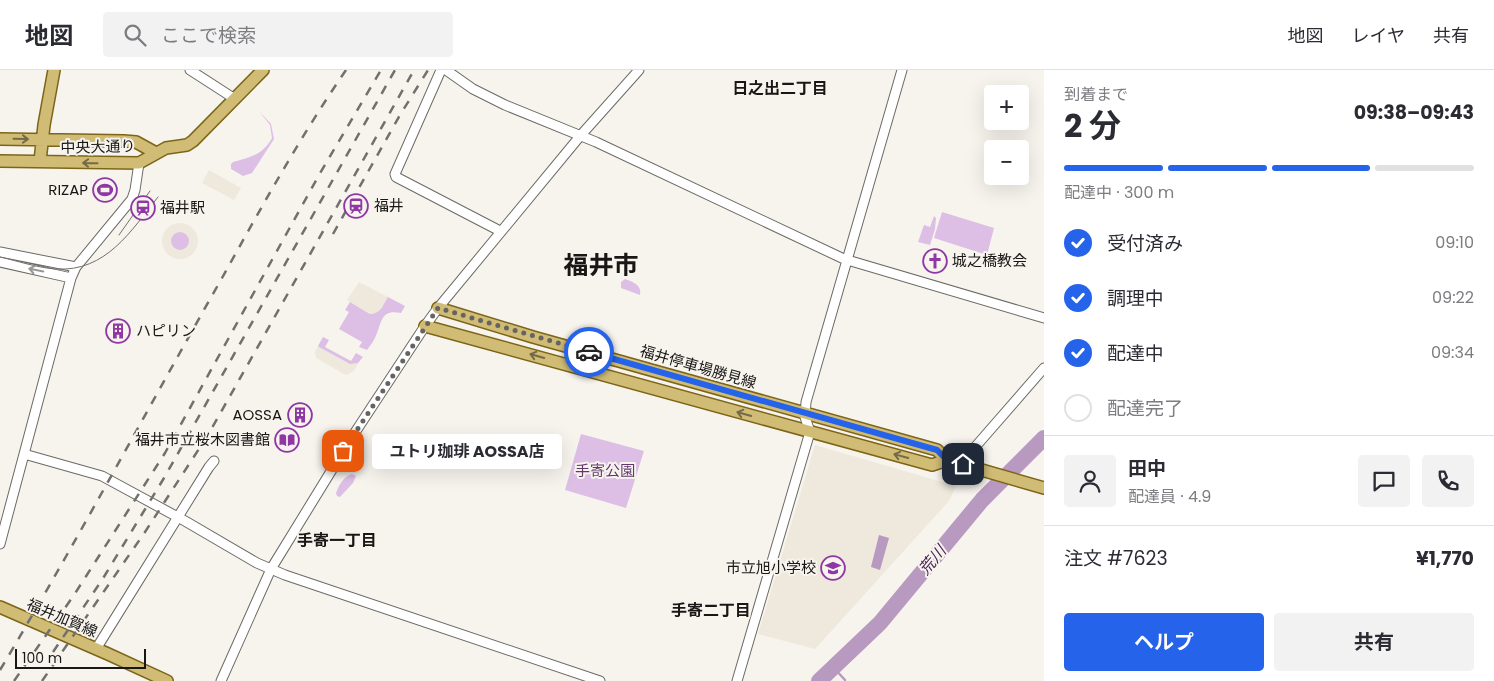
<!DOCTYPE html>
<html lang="ja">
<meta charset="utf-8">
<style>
body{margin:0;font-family:Poppins,"Noto Sans JP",sans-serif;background:#f2f2f3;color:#2b2b33;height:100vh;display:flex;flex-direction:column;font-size:19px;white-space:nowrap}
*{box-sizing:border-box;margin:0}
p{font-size:16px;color:#7c7c81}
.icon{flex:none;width:28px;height:28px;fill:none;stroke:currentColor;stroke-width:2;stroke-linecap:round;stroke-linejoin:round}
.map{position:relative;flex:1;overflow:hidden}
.details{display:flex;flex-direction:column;background:#fff;width:450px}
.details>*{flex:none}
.tools{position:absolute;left:984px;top:15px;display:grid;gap:10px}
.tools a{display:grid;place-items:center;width:45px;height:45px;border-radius:5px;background:#fff;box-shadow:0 5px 20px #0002;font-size:25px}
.scale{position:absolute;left:15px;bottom:12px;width:131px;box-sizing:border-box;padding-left:5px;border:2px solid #181715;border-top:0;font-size:14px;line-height:18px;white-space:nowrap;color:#181715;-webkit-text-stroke:4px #f7f4ee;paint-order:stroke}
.pin{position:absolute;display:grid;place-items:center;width:42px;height:42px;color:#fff;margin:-21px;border-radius:10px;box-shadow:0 2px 8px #0006}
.courier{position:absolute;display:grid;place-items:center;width:50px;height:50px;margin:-25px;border:4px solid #2563eb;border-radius:50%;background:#fff;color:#222;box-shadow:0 1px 6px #0007}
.bubble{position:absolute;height:35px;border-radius:5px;background:#fff;box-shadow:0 5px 20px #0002;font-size:16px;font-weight:700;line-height:35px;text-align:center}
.summary em{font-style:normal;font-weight:700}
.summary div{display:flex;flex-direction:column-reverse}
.summary{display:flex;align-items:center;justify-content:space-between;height:85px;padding:0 20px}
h1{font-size:32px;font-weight:700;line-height:38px}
.bar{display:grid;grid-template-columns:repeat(4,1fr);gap:8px 5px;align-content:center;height:60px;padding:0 20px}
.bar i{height:6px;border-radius:4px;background:#e1e1e2}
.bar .current{background:#2563eb}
.bar p{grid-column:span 4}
.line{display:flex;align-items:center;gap:12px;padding:0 20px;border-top:1px solid #e1e1e2}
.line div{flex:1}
.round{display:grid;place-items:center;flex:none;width:52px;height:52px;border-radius:5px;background:#f2f2f3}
ol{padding:0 20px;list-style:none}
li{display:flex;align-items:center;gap:15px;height:55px}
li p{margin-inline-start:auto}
li .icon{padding:5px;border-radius:50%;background:#2563eb;color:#fff;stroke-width:4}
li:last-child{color:#7c7c81}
li i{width:28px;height:28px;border:2px solid #e1e1e2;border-radius:50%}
.button{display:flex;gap:10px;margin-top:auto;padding:10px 20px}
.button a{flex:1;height:58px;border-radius:5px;background:#2563eb;color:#fff;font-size:20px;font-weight:700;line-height:58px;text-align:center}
.button a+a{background:#f2f2f3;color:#2b2b33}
header{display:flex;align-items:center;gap:30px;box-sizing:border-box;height:70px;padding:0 25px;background:#fff;border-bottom:1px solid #e1e1e2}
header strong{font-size:24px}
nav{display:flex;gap:28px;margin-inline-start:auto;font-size:18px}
.search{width:350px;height:45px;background:#f2f2f3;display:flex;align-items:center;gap:12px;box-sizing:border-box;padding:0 18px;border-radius:5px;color:#7c7c81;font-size:19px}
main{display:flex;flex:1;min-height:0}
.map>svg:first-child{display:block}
</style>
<header>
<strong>地図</strong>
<div class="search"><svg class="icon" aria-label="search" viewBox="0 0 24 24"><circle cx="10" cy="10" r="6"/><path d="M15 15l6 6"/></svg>ここで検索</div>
<nav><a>地図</a><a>レイヤ</a><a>共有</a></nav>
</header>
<main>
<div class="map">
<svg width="1044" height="611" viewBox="0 0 1044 611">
<rect width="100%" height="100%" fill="#f7f4ee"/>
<!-- built -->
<path fill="#eee9dc" d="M209,100l32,18 -7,12 -32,-17z
M162 171a18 18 0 1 1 36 0a18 18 0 1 1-36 0Z
M359,212l29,15 -11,16 -6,1 -24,-14z
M318,276l32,18 9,-2 -5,9 -7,4 -3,-1 -28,-16 -1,-6z
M815,375l141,41 -7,15 -134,148 -57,-15z"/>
<!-- green -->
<path fill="#ddbfe5" d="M259,41l12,13 3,15 -22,34 -9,3 -12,-7v-5l2,-2c17,-5 30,-7 39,-24l-2,-13z
M942,142l52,16 -7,27 -53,-17z
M934,146l2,2 -1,11 -5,16 -12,-3 6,-17 6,2z
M171 171a9 9 0 1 1 18 0a9 9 0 1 1-18 0Z
M625,209c8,3 17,6 15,16l-19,-7v-6z
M388,227l17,9 -4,7c-19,-4 -19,7 -24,20 -2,6 -6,12 -10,17l-8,-3 3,-5 -23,-13 10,-17 -4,-2 5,-8 20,12c11,0 13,-10 18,-17z
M323,267l6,3 -4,7 26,14 5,-8 7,4 -5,6 -8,1 -31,-17 -1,-1z
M581,364l63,17 -18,57 -61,-18z
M352,404l4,2 -3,7 -13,14 -3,-1 -1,-3c3,-8 7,-16 16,-19z"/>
<!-- water -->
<path fill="#b899c0" d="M879,465l10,3 -9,32 -9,-3z"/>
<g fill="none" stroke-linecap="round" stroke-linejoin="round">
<!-- stream -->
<path stroke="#b899c0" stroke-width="2.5" d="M834,598l11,12"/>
<!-- river -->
<path stroke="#b899c0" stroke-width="16" d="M819,611l61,-58 102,-123 62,-62"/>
<!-- minor casing -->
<g stroke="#6c6a65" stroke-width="11">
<path id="minor" d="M190,0l45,29
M441,0l-46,104 1,3 104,54
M446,0l27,19 32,16 91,37 248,117 200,59
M0,182l76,15
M0,192l71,16
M24,384l78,22 83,45 72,42 28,12 315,106
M963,394l13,-18 68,-78
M0,474l71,-266 5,-11 56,-68 3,-9 4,-27
M96,579l113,-182 5,-6
M221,611l50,-112 81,-132 73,-111 13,-18 143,-173 58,-65
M737,611l73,-249 -5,-15 1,-15 96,-332"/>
</g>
<!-- major casing -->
<g stroke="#7d6518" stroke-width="14">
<path id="major" d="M0,69l124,2 12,1 20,11
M0,91l139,2 27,-15 21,-3 6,-4 70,-71
M40,91l4,-36 10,-55
M438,238l95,29 404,113 10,10 97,28
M425,256l507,139 15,-5
M0,537l108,47 59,27"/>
</g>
<!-- minor -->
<use href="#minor" stroke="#fff" stroke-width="9"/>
<!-- major -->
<use href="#major" stroke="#d1bc76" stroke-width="11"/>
<!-- tram -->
<path stroke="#72706d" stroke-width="1" d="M119,165l31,-44
M0,187c18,4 38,11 56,12 50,3 75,-38 102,-72"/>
<!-- rail -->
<path stroke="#72706d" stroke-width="2.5" stroke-dasharray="9 9" stroke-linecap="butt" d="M333,164l67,-119 28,-45
M53,582l49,-72 62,-102 231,-408
M0,600c77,-129 148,-262 222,-392 39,-70 78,-141 124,-208
M14,611l60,-86 91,-142 154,-278 62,-105
M42,611l103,-149 63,-97 206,-365"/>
</g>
<!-- one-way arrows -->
<defs><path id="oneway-shaft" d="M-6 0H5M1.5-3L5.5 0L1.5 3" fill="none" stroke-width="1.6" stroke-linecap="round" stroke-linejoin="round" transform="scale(1.25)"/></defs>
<g stroke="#746a46">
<use href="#oneway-shaft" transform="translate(21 69) rotate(1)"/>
<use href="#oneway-shaft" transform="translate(90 93) rotate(-179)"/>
<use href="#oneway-shaft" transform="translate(537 286) rotate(-164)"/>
<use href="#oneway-shaft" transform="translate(744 344) rotate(-164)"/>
<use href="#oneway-shaft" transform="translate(901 386) rotate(-165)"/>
</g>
<use stroke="#979796" href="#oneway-shaft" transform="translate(36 200) rotate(-168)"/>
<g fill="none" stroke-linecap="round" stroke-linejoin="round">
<!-- done -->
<path stroke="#666461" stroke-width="5" stroke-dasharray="0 9" d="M343,381l95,-143 151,44"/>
<!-- route -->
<path stroke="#2563eb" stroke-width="6" d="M589,282l348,98 10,10 16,4"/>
</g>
<!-- icons -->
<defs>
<g id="stadium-ring" transform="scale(1.25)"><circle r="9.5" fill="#f7f4ee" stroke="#8f38a4" stroke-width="1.5"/><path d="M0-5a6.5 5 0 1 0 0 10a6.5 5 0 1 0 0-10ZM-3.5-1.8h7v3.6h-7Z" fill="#8f38a4"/></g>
<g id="station-ring" transform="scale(1.25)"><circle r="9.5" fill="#f7f4ee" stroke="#8f38a4" stroke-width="1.5"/><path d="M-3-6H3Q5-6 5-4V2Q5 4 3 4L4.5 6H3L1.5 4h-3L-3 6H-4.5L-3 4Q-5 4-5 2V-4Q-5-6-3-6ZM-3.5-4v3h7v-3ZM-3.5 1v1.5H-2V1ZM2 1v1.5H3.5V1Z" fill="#8f38a4"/></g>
<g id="church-ring" transform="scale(1.25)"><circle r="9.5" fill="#f7f4ee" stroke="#8f38a4" stroke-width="1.5"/><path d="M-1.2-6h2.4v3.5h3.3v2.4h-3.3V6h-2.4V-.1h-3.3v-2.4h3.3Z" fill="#8f38a4"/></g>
<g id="building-ring" transform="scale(1.25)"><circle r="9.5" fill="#f7f4ee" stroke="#8f38a4" stroke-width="1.5"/><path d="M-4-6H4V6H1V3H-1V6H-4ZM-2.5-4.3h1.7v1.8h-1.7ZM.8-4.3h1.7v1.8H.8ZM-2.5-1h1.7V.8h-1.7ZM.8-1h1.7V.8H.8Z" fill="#8f38a4"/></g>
<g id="library-ring" transform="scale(1.25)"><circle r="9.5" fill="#f7f4ee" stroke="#8f38a4" stroke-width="1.5"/><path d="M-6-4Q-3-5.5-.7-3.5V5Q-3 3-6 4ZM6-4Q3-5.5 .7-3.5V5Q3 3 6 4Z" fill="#8f38a4"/></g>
<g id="school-ring" transform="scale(1.25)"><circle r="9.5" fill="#f7f4ee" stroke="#8f38a4" stroke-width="1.5"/><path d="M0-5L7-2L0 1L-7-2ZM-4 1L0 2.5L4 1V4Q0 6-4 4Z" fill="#8f38a4"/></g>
</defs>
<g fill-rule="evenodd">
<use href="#stadium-ring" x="105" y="120"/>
<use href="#station-ring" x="356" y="136"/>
<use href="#station-ring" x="143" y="138"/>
<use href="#church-ring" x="935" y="191"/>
<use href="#building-ring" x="118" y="261"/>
<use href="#building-ring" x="300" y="345"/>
<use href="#library-ring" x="287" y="370"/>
<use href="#school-ring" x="833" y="498"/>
</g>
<g text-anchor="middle" stroke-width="4" stroke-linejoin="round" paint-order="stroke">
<!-- street labels -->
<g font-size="15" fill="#181715" stroke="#f7f4ee">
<text transform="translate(98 77) rotate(-1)" y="5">中央大通り</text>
<text transform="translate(698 297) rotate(16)" y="5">福井停車場勝見線</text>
<text transform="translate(62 548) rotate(23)" y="5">福井加賀線</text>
</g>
<!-- poi labels -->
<g font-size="15" fill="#181715" stroke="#f7f4ee" text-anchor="end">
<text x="88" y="125">RIZAP</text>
<text x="374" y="141" text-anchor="start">福井</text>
<text x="160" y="143" text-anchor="start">福井駅</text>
<text x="952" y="196" text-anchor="start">城之橋教会</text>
<text x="136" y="266" text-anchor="start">ハピリン</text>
<text x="282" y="350">AOSSA</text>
<text x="270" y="375">福井市立桜木図書館</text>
<text x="816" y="503">市立旭小学校</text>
</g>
<!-- park labels -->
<g font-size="15" fill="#61386c" stroke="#f7f4ee">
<text x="605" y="406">手寄公園</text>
</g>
<!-- neighbourhood labels -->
<g font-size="16" font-weight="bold" fill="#181715" stroke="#f7f4ee">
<text x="780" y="24">日之出二丁目</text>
<text x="337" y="476">手寄一丁目</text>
<text x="711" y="546">手寄二丁目</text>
</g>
<!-- water labels -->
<g font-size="16" font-style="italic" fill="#4b2355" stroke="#f7f4ee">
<text transform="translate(932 490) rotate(-50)" y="6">荒川</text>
</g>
<!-- town labels -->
<g font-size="25" font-weight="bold" fill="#181715" stroke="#f7f4ee">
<text x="601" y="204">福井市</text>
</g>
</g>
</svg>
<div class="tools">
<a>+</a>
<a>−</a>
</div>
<div class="scale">100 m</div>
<div class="pin" style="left:343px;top:381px;background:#ea580c"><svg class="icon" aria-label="bag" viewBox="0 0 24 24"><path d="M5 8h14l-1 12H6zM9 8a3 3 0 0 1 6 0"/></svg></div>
<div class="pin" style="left:963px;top:394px;background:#1f2937"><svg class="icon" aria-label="home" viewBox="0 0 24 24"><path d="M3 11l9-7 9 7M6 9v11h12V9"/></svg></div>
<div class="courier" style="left:589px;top:282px"><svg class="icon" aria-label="car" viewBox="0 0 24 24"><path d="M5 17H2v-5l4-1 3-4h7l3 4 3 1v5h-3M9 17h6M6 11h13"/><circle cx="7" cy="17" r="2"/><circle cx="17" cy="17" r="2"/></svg></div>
<div class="bubble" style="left:372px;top:364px;width:190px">ユトリ珈琲 AOSSA店</div>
</div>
<section class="details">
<div class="summary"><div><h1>2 分</h1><p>到着まで</p></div><em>09:38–09:43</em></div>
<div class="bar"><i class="current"></i><i class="current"></i><i class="current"></i><i></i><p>配達中 · 300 m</p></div>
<ol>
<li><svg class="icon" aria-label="check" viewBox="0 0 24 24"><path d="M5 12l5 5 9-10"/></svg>受付済み<p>09:10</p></li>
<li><svg class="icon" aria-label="check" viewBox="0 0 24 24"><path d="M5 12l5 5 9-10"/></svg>調理中<p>09:22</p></li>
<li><svg class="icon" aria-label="check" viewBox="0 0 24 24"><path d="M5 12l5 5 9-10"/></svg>配達中<p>09:34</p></li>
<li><i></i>配達完了</li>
</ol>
<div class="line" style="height:90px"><a class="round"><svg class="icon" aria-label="person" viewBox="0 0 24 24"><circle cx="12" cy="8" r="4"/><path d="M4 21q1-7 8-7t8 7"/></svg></a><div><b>田中</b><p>配達員 · 4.9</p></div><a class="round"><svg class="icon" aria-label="chat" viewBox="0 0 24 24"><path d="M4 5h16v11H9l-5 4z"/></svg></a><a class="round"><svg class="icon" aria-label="phone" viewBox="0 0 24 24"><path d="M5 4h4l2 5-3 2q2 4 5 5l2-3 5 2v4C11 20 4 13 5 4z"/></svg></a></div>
<div class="line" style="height:65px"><div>注文 #7623</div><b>¥1,770</b></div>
<div class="button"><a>ヘルプ</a><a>共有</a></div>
</section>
</main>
